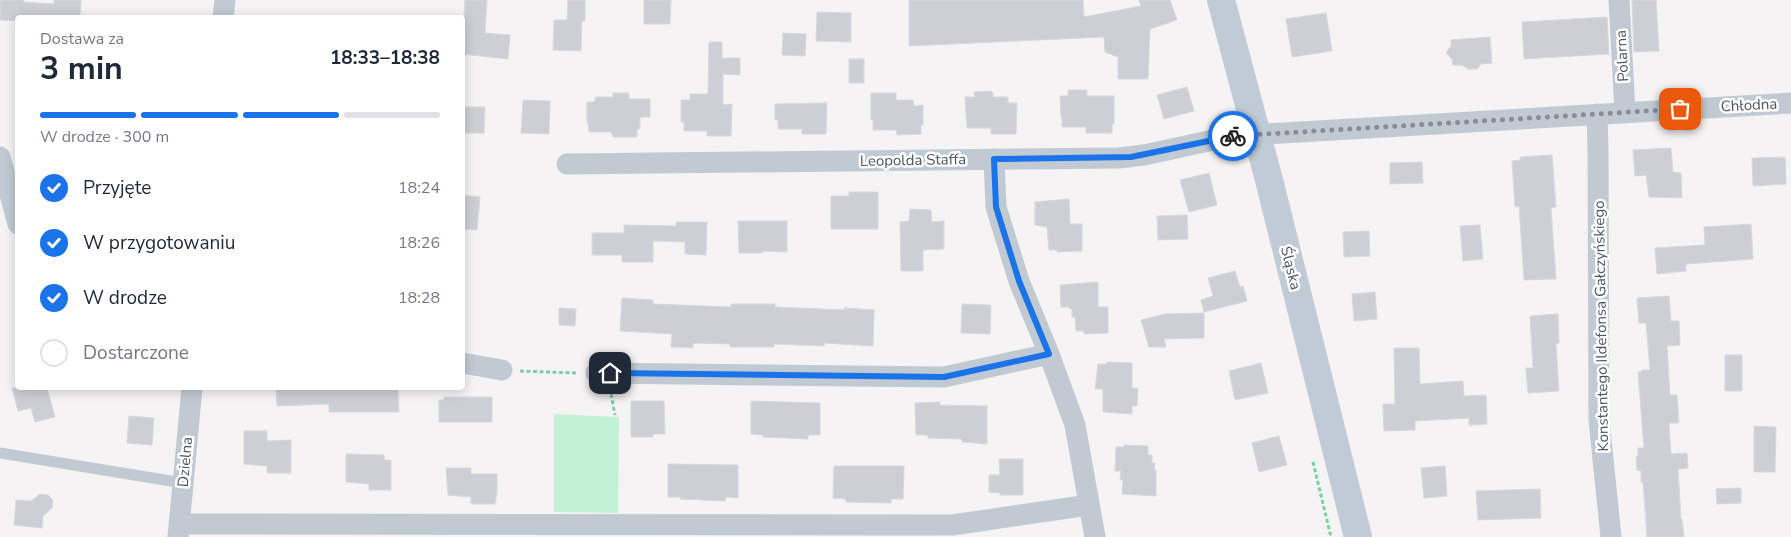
<!DOCTYPE html>
<html lang="pl">
<meta charset="utf-8">
<style>
body{margin:0;font-family:"Nunito Sans",sans-serif;background:#f2f2f3;color:#1f2937;height:100vh;display:flex;flex-direction:column;font-size:19px;white-space:nowrap}
*{box-sizing:border-box;margin:0}
p{font-size:16px;color:#747a83}
.icon{flex:none;width:28px;height:28px;fill:none;stroke:currentColor;stroke-width:2;stroke-linecap:round;stroke-linejoin:round}
.map{position:relative;flex:1;overflow:hidden}
.details{position:absolute;left:15px;top:15px;width:450px;height:375px;display:flex;flex-direction:column;background:#fff;border-radius:5px;box-shadow:0 2px 12px #0003}
.details>*{flex:none}
.pin{position:absolute;display:grid;place-items:center;width:42px;height:42px;color:#fff;margin:-21px;border-radius:10px;box-shadow:0 2px 8px #0006}
.courier{position:absolute;display:grid;place-items:center;width:50px;height:50px;margin:-25px;border:4px solid #1a73e8;border-radius:50%;background:#fff;color:#222;box-shadow:0 1px 6px #0007}
.headline em{font-style:normal;font-weight:700}
.headline div{display:flex;flex-direction:column-reverse}
.headline{display:flex;align-items:center;justify-content:space-between;height:85px;padding:0 25px}
h1{font-size:32px;font-weight:700;line-height:38px}
.bar{display:grid;grid-template-columns:repeat(4,1fr);gap:8px 5px;align-content:center;height:60px;padding:0 25px}
.bar i{height:6px;border-radius:4px;background:#e0e1e3}
.bar .current{background:#1a73e8}
.bar p{grid-column:span 4}
ol{padding:0 25px;list-style:none}
li{display:flex;align-items:center;gap:15px;height:55px}
li p{margin-inline-start:auto}
li .icon{padding:5px;border-radius:50%;background:#1a73e8;color:#fff;stroke-width:4}
li:last-child{color:#747a83}
li i{width:28px;height:28px;border:2px solid #e0e1e3;border-radius:50%}
.map>svg:first-child{display:block}
</style>
<div class="map">
<svg width="1791" height="537" viewBox="0 0 1791 537">
<rect width="100%" height="100%" fill="#f5f3f3"/>
<!-- green -->
<path fill="#c3f1d5" d="M554,414l65,3 -1,96 -64,-1z"/>
<!-- building -->
<path fill="#cdcfd5" stroke="#d7d9de" d="M0,0h24l-1,2 31,2v-4h27l-1,18h-62v3l-18,-1z
M465,0h22l-2,33 25,2 -2,24 -46,-5z
M568,0h17v21h-3l-1,30 -28,-1 1,-30h13z
M644,0h27l-1,24h-26z
M909,0h174l1,17 57,-11 -2,-6h31l7,20 -27,9 -2,50h-30v-22l-13,-5 -1,-15 -195,9z
M1632,0h24l3,51 -25,1z
M817,12l34,1v29l-35,-1z
M1326,13l6,38 -40,6 -6,-38z
M1607,17l2,37 -85,5 -2,-37z
M783,33l23,1 -1,22 -23,-1z
M1490,37l2,26 -11,1 -4,5h-9l-6,-4h-9l-1,-6 -6,-6 5,-7v-6z
M709,42h13v16h18v17l-17,-1v31l9,-1 -1,32h-24v-5h-23v-9h-3v-22h9v-6h18z
M849,59h15v24h-15z
M1187,87l7,24 -30,8 -7,-24z
M1068,90h19v6h27v28h-2v9h-26v-6h-24v-10h-1l-1,-21h8z
M991,91l2,2v4h15v6h9l-1,31h-25v-6h-24l-2,-31h10l-1,-5z
M613,93h16v6h21v18h-10v12h-3v8h-24l-2,-5h-22l-1,-9h-1v-21h8v-5h18z
M871,93h25v7h17l1,6 9,-1v20h-2v9l-24,1 -1,-5h-23v-10h-2z
M523,100l27,1 -1,33 -28,-1z
M827,103l-1,31h-24v-5h-24v-9h-3v-16z
M464,107h21l-1,26h-21z
M1671,148l2,24 8,1 1,25 -33,-1 -3,-22 -11,1 -2,-26z
M1552,155l4,52 -5,1 5,71 -32,1 -5,-74 -4,1 -3,-46 8,-1v-3z
M1785,157l1,27 -33,2 -1,-28z
M1422,162l1,21 -33,1v-21z
M1209,173l8,32 -28,7 -9,-32z
M849,192h29v37h-47v-33h18z
M462,195l18,2 -3,33 -15,-1z
M1069,199l1,25h12v27l-25,1v-2h-8l-2,-23 -12,-2v-23z
M910,209l21,1 1,12 12,-1v28l-21,1v21h-22l-1,-49 9,-1z
M1187,215l1,24 -30,1 -1,-24z
M738,221h49v31l-24,-1v2h-24z
M676,222h31l-1,33 -21,-1v-12l-32,-1v21h-31v-7h-30v-22h32v-8l52,1z
M1751,224l2,35 -67,5v7l-29,3 -2,-26 50,-3 -1,-18z
M1480,225l3,34 -20,2 -3,-35z
M1369,231l1,25 -26,1 -1,-25z
M1235,271l5,16 3,-1 4,15 -43,11 -3,-12 12,-4 -5,-18z
M1098,282v25h10v26l-24,1v-3h-8l-1,-14h-3v-8h-2l-1,-2h-8l-1,-22z
M1375,292l2,27 -23,2 -2,-27z
M1669,296l2,25h8l1,24 -13,1 3,49h7l2,28h-10l2,31 16,-1 1,15 -10,1 3,50h1l2,18h-37l-4,-55h-2v-11l-4,-1 -1,-13 2,-1v-8h6l-6,-76h4v-2h8l-4,-47h-7l-2,-25z
M622,298l31,2v4l78,3v-3h44v3l69,3v-2l30,2 -1,36 -49,-3v3l-50,-2v3h-44v-3l-37,-1v5l-22,-1 1,-13 -52,-3z
M962,304l29,1 -1,29 -29,-1z
M559,308l17,1 -1,17 -16,-1z
M1204,313v25l-40,1 2,8h-17l-8,-27 24,-6z
M1558,314l1,29 -3,1 3,47 -31,2 -2,-25h7l-3,-52z
M1394,348h25l1,36 43,-3 1,15 22,-1 1,29 -18,1v-7l-54,3v9l-31,1 -1,-27h12z
M1725,355h17v36h-17z
M1107,362l25,1v25h6l-1,18h-5v8l-29,-2v-23h-8l3,-25h9z
M1261,363l7,30 -33,7 -6,-29z
M12,388h35l8,29 -20,5 -4,-14 -13,3z
M276,388h122l1,24h-70v-8l-52,2z
M444,397h48v25h-53v-22h5z
M631,401h33l1,33h-12v3h-22z
M751,401l69,2v32h-12v4l-45,-2v-2l-12,-1z
M940,402v3l47,1v38l-25,-2v-3l-34,-1v-3h-12l-1,-32z
M129,416l25,2 -2,27 -25,-2z
M1754,426l22,1 -1,45h-21z
M244,431h23v10l24,-1v33h-24v-7l-23,-2z
M1279,436l8,29 -28,7 -7,-29z
M1124,445l24,1v9h4v8h3l-1,7h2v26l-34,-2 1,-14h-3l1,-9h-6l1,-24h8z
M346,454l38,1v5h7v30h-22v-6l-23,-2z
M999,459h24v36h-23v-2l-11,-1v-17h11z
M668,464l70,1v33l-12,-1 -1,4 -45,-2v-2h-12z
M834,466h70l-1,33h-12v4l-45,-1v-3l-13,-1z
M1445,466l2,30 -23,2 -3,-30z
M446,468h25v6h26v18l-2,12h-24v-7l-23,-2z
M1741,488v15l-24,1 -1,-15z
M1540,489l1,29 -63,2 -2,-29z
M40,494l8,1 5,5 -1,8 -9,8 -1,12 -28,-3 2,-25 15,1z"/>
<g fill="none" stroke-linecap="round" stroke-linejoin="round">
<!-- path -->
<path stroke="#7ad0a6" stroke-width="3" stroke-dasharray="4 2.5" stroke-linecap="butt" d="M520,371l56,2
M611,394l4,21
M1313,462l18,75"/>
<!-- lane -->
<path stroke="#c1cad2" stroke-width="11" d="M0,453l183,30"/>
<!-- street -->
<path stroke="#c1cad2" stroke-width="21" d="M1619,0l6,113
M223,18l2,-18
M1597,114l1,36 1,270 12,117
M0,157l18,67
M994,159l2,48 23,74 30,73 26,71 20,112
M567,164l552,-6 25,-3 88,-19 559,-33
M462,363l40,7
M596,373l348,4 105,-23
M180,524l772,1 137,-20
M178,537l14,-149"/>
<!-- secondary -->
<path stroke="#c1cbd6" stroke-width="28" d="M1221,0l48,180 89,357"/>
</g>
<g fill="none" stroke-linecap="round" stroke-linejoin="round">
<!-- done -->
<path stroke="#868d94" stroke-width="5" stroke-dasharray="0 9" d="M1233,136l447,-27"/>
<!-- route -->
<path stroke="#1a73e8" stroke-width="6" d="M610,373l334,4 105,-23 -30,-73 -23,-74 -2,-48 137,-2 102,-21"/>
</g>
<g text-anchor="middle" stroke-width="5" stroke-linejoin="round" paint-order="stroke">
<!-- street labels -->
<g font-size="15" fill="#4a5661" stroke="#fff">
<text transform="translate(1622 56) rotate(-93)" y="5">Polarna</text>
<text transform="translate(1749 105) rotate(-3)" y="5">Chłodna</text>
<text transform="translate(913 160) rotate(-1)" y="5">Leopolda Staffa</text>
<text transform="translate(1291 268) rotate(76)" y="5">Śląska</text>
<text transform="translate(1601 326) rotate(-91)" y="5">Konstantego Ildefonsa Gałczyńskiego</text>
<text transform="translate(185 462) rotate(-85)" y="5">Dzielna</text>
</g>
</g>
</svg>
<div class="pin" style="left:1680px;top:109px;background:#ea580c"><svg class="icon" aria-label="bag" viewBox="0 0 24 24"><path d="M5 8h14l-1 12H6zM9 8a3 3 0 0 1 6 0"/></svg></div>
<div class="pin" style="left:610px;top:373px;background:#1f2937"><svg class="icon" aria-label="home" viewBox="0 0 24 24"><path d="M3 11l9-7 9 7M6 9v11h12V9"/></svg></div>
<div class="courier" style="left:1233px;top:136px"><svg class="icon" aria-label="bike" viewBox="0 0 24 24"><circle cx="6" cy="16" r="4"/><circle cx="18" cy="16" r="4"/><path d="M6 16l4-8h5l3 8M10 8l3 8H6M13 5h3"/></svg></div>
<section class="details">
<div class="headline"><div><h1>3 min</h1><p>Dostawa za</p></div><em>18:33–18:38</em></div>
<div class="bar"><i class="current"></i><i class="current"></i><i class="current"></i><i></i><p>W drodze · 300 m</p></div>
<ol>
<li><svg class="icon" aria-label="check" viewBox="0 0 24 24"><path d="M5 12l5 5 9-10"/></svg>Przyjęte<p>18:24</p></li>
<li><svg class="icon" aria-label="check" viewBox="0 0 24 24"><path d="M5 12l5 5 9-10"/></svg>W przygotowaniu<p>18:26</p></li>
<li><svg class="icon" aria-label="check" viewBox="0 0 24 24"><path d="M5 12l5 5 9-10"/></svg>W drodze<p>18:28</p></li>
<li><i></i>Dostarczone</li>
</ol>
</section>
</div>
